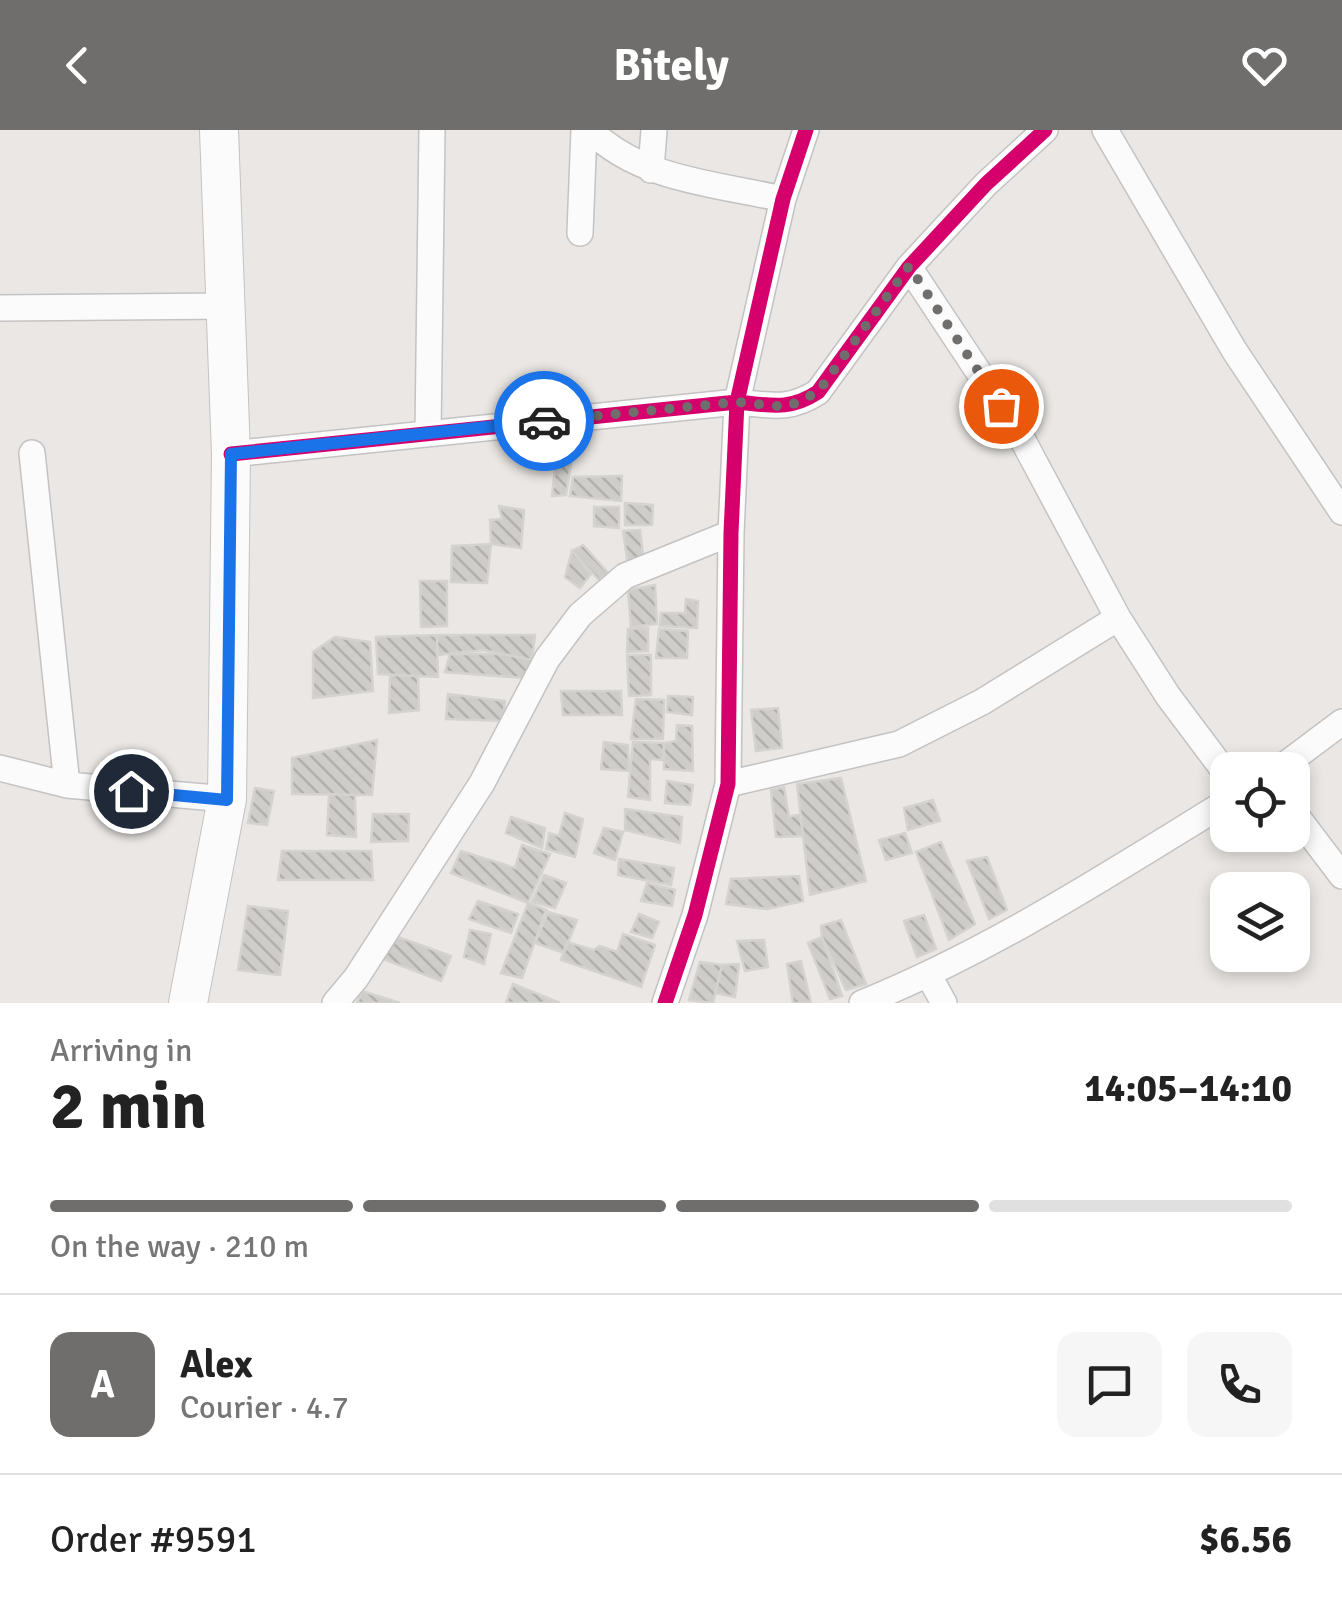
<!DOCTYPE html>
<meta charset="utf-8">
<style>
body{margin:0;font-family:Signika,sans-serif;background:#f6f6f6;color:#222;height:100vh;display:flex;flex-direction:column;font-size:38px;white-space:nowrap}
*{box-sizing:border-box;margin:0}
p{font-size:32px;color:#767676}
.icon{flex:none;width:55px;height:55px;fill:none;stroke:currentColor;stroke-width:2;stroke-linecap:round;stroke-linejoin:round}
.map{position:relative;height:873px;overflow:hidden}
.panel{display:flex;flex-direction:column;background:#fff;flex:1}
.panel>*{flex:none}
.tools{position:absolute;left:1210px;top:622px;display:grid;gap:20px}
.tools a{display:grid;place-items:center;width:100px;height:100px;border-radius:20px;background:#fff;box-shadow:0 5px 15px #0003;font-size:50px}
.pin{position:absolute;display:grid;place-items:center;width:85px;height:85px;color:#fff;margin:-42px;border:5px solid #fff;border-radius:50%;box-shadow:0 2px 10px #0007}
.courier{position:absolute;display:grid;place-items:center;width:100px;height:100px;margin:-50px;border:8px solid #1a73e8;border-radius:50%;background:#fff;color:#222;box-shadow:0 2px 12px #0007}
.overview em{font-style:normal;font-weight:800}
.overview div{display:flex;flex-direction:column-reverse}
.overview{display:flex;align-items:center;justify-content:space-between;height:170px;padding:0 50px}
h1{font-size:65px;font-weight:800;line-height:75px}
.bar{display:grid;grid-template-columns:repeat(4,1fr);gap:15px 10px;align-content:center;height:120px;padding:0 50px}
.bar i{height:12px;border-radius:8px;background:#e0e0e0}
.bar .selected{background:#6f6e6d}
.bar p{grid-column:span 4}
.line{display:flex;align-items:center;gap:25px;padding:0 50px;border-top:2px solid #e0e0e0}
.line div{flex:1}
.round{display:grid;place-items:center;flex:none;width:105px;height:105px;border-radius:20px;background:#f6f6f6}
header{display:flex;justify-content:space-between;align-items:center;height:130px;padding:0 50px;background:#6f6e6d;color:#fff;font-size:45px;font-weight:800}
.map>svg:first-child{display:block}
</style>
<header><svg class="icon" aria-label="back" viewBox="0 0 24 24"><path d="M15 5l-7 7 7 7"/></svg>Bitely<svg class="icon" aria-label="heart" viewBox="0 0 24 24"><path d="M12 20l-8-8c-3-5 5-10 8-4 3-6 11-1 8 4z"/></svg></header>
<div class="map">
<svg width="1342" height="873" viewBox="0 0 1342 873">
<defs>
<pattern id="building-back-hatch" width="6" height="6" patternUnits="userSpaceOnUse" patternTransform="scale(2.5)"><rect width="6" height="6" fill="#cfcdca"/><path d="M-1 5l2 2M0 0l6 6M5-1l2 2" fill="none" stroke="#b2b0ae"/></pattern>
</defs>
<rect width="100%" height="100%" fill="#eae7e4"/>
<!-- building -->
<path fill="url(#building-back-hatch)" stroke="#d5d3cf" stroke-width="2.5" d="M556,328h16l-6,37 -14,1z
M622,346l-1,25 -51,-5 3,-19z
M625,373l28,2 -1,20h-27z
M499,376l25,4 -3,38 -30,-4 -1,-24 12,-1z
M594,377h25v21l-25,-2z
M640,400l4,32 -16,3 -5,-34z
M491,414l-4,39 -36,-1 1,-36z
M583,415l27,30 -11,5 -27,-29z
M572,421l19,23 -11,14 -15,-11z
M420,451h27v45l-26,1z
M655,455l2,39 -26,3 -3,-37z
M686,469l12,2 -1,27 -37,-2 1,-13h24z
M648,498v23l-21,1 1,-23z
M659,499l29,2 -1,27h-31z
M437,505l1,42 -60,-3 -2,-37z
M437,505h98l-3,25 -49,-10 -46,5z
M335,507l35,5 3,49 -60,7v-46z
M450,524h54l28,6 -7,18 -80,-6z
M627,525h24v40l-22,1z
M390,545l28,1 1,34 -30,3z
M561,561h60l1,24h-59z
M448,564l57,7 -2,20 -57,-2z
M668,566l25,1 -1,18 -25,-3z
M636,569l28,1 -1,39h-32z
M778,578l4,40 -26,3 -5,-41z
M677,595l15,1 1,45 -29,-2v-26l12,-2z
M377,610l-5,55 -80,-1v-36z
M604,612l24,3 1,26 -28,-2z
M633,612l31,1 -1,17 -13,-1v41l-22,-3z
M841,648l25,103 -56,14 -13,-111z
M667,651l26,4 -3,20 -25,-2z
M784,657l5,30 11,-3 3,22 -27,1 -5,-47z
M255,658l19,3 -7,34 -19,-2z
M329,664l26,1 1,42 -29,-2z
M933,670l7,21 -32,9 -4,-22z
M625,679l57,8 -2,26 -55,-13z
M565,683l18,6 -8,38 -29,-8 3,-16 10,3z
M373,684h36l-1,27 -37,1z
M511,687l34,11 -3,20 -36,-15z
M604,698l19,4 -8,28 -21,-7z
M905,703l7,20 -26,7 -7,-20z
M941,712l34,82 -26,16 -33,-88z
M522,715l28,9 -22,49 -77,-30 10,-22 54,17z
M282,721h89l2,29h-95z
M987,727l20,53 -18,9 -22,-58z
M619,729l55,9 -3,17 -53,-10z
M544,745l22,8 -11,25 -23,-6z
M799,746l4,25 -36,8 -41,-5 5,-25z
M647,753l28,7 -3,16 -31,-5z
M478,771l40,13 -7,19 -42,-14z
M528,773l18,7 -24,68 -21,-5z
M248,776l40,5 -8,64 -42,-5z
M548,782l29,8 -13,33 -29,-10z
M639,784l20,8 -7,16 -21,-6z
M924,785l12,34 -19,8 -13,-36z
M841,790l25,64 -20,6 -24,-53 -1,-11z
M470,800l21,4 -7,30 -20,-7z
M623,804l32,11 -14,42 -80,-27 6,-18 27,8 6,-4 17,6z
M398,807l53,19 -10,25 -58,-22z
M822,807l20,59 -12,3 -22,-56z
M764,810l4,27 -23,4 -8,-30z
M801,831l10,42h-18l-6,-39z
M700,832l22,3 -9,38 -24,-3z
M739,834l-4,33 -20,-4 7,-28z
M513,854l47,19h-54z
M362,861l38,12h-43z"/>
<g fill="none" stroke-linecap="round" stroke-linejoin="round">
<!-- street casing -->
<g stroke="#c4c3c3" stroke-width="28">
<path id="street" d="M590,0c50,50 127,54 193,69
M1105,0l129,220 108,162
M651,40l3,-40
M580,103l4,-103
M909,137l110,166 99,185 50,78 60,80
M0,178l228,-2
M428,302l4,-302
M32,323l35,332
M231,324l506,-52c33,3 52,9 81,-10l91,-125 77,-83 59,-54
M0,638l67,17 160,14
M1278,640l64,-48
M728,654l171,-40 83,-42 136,-84
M1292,680l50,66
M929,846l15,27
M335,873l21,-25 126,-195 65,-124 33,-44 45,-39 106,-43
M665,873l30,-88 33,-131 3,-251 6,-131 46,-203 23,-69
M862,873c129,-52 247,-129 366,-202"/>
</g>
<!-- secondary casing -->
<g stroke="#c4c3c3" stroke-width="40">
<path id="secondary" d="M188,873l39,-204 4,-345 -12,-324"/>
</g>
<!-- street -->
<use href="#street" stroke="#fcfbfb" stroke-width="25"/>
<!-- secondary -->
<use href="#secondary" stroke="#fcfbfb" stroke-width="38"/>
<!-- cycleway casing -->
<g stroke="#fff" stroke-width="21">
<path id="cycleway" d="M231,324l506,-52c33,3 52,9 81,-10l91,-125 77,-83 59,-54
M665,873l30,-88 33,-131 3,-251 6,-131 46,-203 23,-69"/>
</g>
<!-- cycleway -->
<use href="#cycleway" stroke="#d6006c" stroke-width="15"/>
</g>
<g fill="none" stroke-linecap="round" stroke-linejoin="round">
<!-- done -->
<path stroke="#6f6e6d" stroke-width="10" stroke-dasharray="0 18" d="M544,291l193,-19 50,5 31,-15 91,-126 92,140"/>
<!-- route -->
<path stroke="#1a73e8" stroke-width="12" d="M131,661l96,9 4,-346 313,-33"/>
</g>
</svg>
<div class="tools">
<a><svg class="icon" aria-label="locate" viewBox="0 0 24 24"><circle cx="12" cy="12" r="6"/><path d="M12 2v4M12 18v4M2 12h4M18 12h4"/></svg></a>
<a><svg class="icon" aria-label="layers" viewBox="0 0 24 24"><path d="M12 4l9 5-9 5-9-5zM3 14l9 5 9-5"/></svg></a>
</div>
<div class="pin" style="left:1001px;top:276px;background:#ea580c"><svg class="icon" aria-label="bag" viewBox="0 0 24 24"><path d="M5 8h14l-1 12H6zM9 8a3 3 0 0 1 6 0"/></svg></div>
<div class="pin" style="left:131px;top:661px;background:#1f2937"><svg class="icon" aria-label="home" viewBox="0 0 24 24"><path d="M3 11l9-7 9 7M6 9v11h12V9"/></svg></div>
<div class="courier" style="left:544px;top:291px"><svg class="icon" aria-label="car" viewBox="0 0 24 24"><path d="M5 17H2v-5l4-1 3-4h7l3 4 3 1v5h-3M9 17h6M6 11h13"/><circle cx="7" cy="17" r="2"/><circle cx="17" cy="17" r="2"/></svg></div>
</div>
<section class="panel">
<div class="overview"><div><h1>2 min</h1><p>Arriving in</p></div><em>14:05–14:10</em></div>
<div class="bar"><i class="selected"></i><i class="selected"></i><i class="selected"></i><i></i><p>On the way · 210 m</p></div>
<div class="line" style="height:180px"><b class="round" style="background:#6f6e6d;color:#fff">A</b><div><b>Alex</b><p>Courier · 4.7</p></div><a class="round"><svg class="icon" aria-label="chat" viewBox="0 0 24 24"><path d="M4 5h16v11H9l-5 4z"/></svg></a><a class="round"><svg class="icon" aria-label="phone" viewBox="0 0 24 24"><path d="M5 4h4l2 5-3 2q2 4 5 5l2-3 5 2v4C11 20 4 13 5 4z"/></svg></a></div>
<div class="line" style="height:130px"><div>Order #9591</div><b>$6.56</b></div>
</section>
